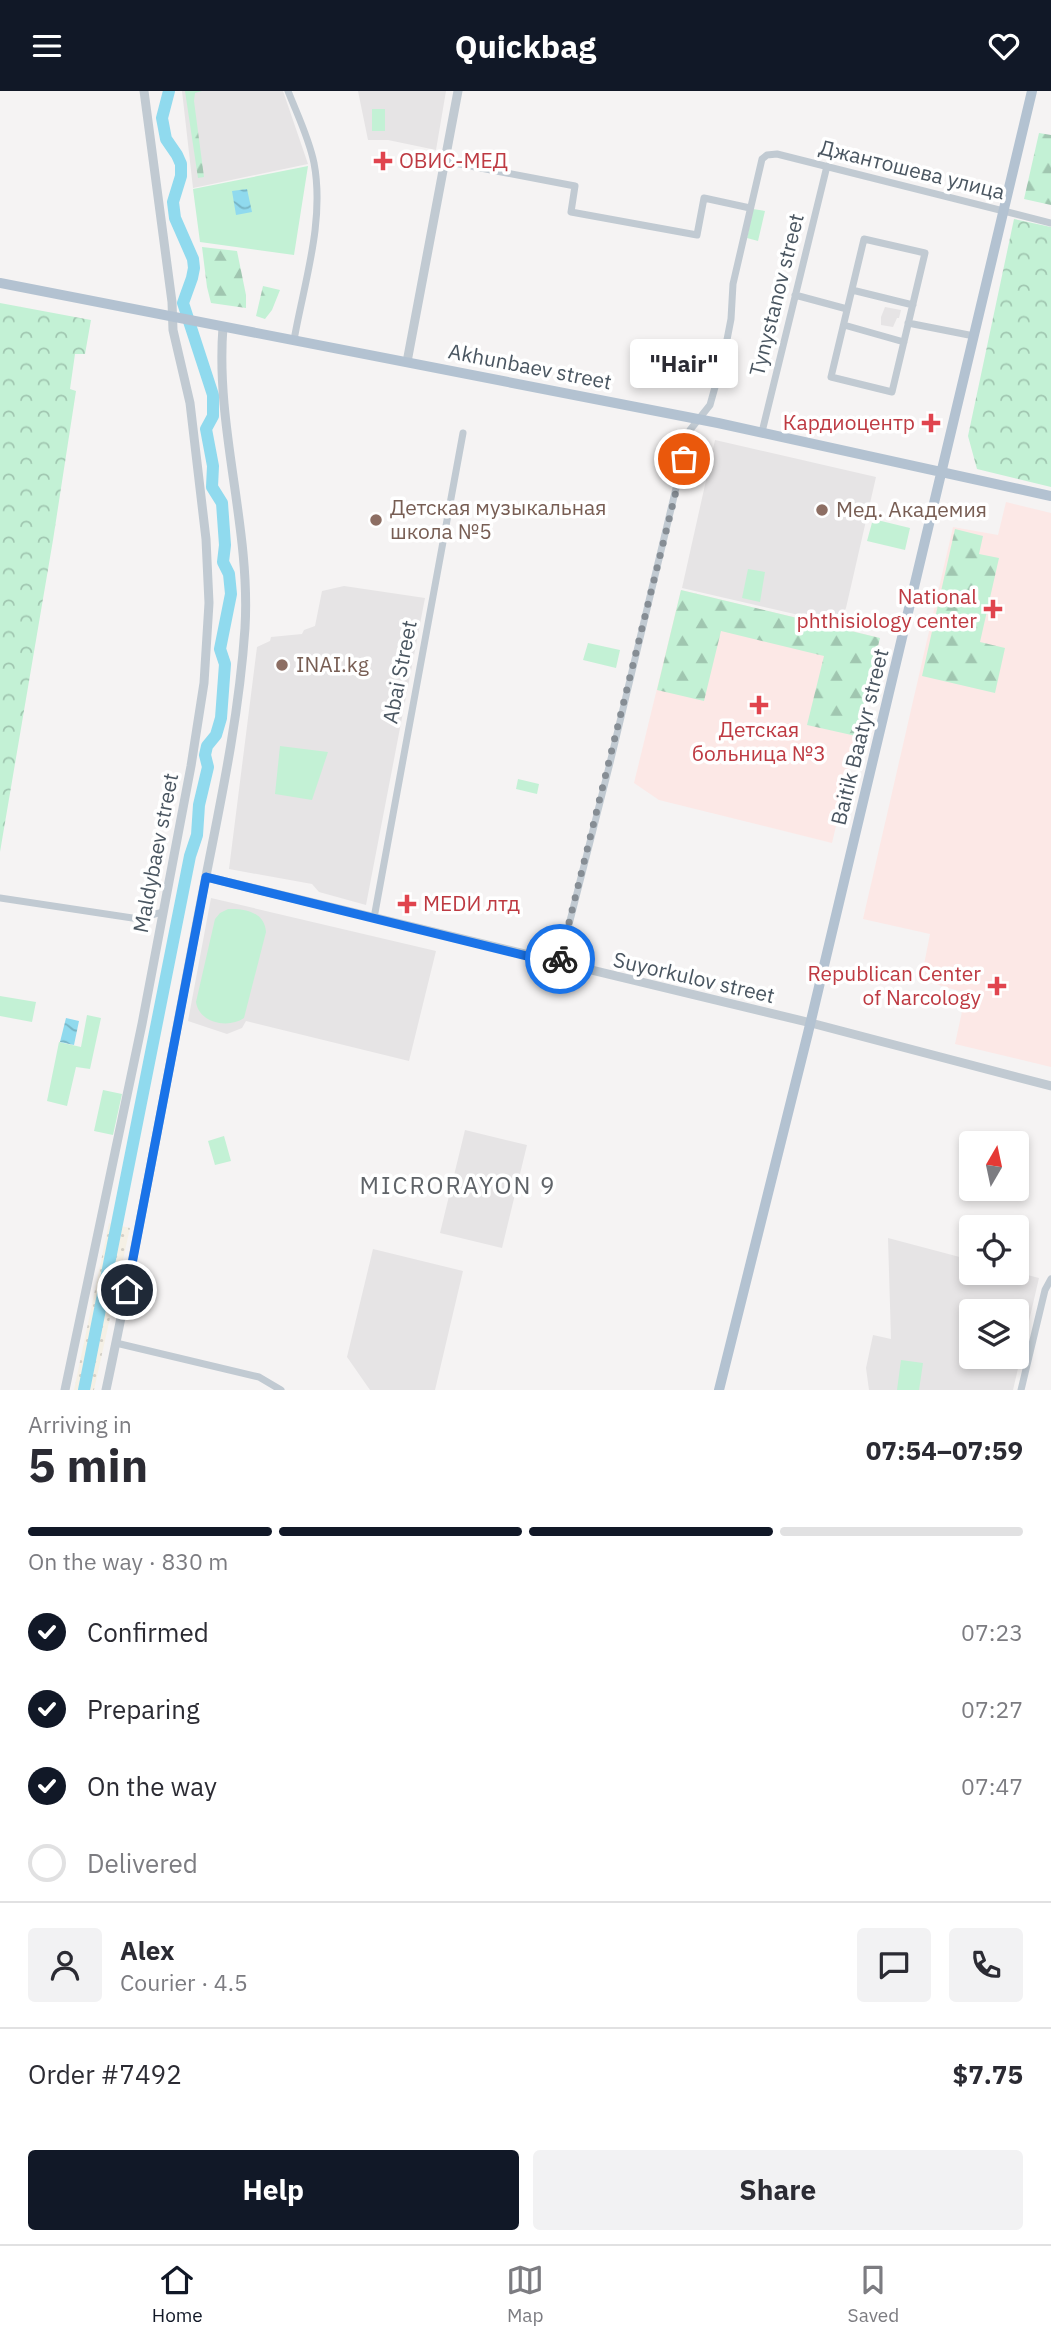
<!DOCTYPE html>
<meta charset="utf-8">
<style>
body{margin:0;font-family:"IBM Plex Sans",sans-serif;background:#f2f2f3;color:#2b2b33;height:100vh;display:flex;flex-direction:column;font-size:26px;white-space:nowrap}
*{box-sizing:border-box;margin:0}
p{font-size:23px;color:#7c7c81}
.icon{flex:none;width:38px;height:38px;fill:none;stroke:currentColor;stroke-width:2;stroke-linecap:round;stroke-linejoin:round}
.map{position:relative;height:1299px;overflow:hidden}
.details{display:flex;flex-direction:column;background:#fff;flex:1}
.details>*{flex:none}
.needle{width:46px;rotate:9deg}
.controls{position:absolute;left:959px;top:1040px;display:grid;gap:14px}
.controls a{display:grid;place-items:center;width:70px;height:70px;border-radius:7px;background:#fff;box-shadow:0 4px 10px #0003;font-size:35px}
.pin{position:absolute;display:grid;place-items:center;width:60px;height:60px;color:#fff;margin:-30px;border:4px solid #fff;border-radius:50%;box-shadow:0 2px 7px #0007}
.courier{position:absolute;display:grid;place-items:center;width:70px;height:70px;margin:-35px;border:5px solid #1a73e8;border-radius:50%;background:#fff;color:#222;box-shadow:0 2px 9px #0007}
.bubble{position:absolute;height:49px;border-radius:7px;background:#fff;box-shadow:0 4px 10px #0003;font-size:23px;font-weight:700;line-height:49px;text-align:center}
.overview em{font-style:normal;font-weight:700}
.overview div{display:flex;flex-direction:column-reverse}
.overview{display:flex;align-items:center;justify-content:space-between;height:119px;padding:0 28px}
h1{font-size:46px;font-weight:700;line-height:52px}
.bar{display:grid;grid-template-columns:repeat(4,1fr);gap:10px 7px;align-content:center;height:84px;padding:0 28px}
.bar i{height:9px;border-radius:5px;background:#e1e1e2}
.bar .selected{background:#111827}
.bar p{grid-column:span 4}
.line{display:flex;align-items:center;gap:18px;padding:0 28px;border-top:2px solid #e1e1e2}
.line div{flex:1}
.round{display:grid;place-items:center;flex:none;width:74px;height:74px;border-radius:7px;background:#f2f2f3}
ol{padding:0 28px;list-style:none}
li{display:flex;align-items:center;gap:21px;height:77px}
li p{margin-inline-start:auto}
li .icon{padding:7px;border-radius:50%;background:#111827;color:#fff;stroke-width:4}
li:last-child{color:#7c7c81}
li i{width:38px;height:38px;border:4px solid #e1e1e2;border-radius:50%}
.primary-button{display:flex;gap:14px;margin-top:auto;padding:14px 28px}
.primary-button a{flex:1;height:80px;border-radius:7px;background:#111827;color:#fff;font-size:28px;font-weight:700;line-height:80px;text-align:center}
.primary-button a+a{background:#f2f2f3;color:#2b2b33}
header{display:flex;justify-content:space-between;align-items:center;height:91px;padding:0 28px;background:#111827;color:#fff;font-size:32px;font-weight:700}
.dock{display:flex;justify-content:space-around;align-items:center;height:98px;border-top:2px solid #e1e1e2;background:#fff;font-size:19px;color:#7c7c81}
.dock a{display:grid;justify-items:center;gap:4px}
.dock .selected{color:#111827}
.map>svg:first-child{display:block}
</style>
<header><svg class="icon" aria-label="menu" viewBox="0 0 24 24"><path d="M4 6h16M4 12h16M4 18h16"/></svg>Quickbag<svg class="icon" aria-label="heart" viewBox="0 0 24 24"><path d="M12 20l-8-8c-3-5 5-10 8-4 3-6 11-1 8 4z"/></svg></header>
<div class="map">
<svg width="1051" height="1299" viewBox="0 0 1051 1299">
<defs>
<pattern id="forest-firs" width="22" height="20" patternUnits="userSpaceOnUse" patternTransform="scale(1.75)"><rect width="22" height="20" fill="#c3f1d5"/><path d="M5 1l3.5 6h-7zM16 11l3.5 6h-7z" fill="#a0c6b0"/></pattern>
<pattern id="sand-dots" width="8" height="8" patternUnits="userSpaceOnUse" patternTransform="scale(1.75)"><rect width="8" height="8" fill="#f5f0e5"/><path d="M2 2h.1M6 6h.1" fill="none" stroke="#d4d0c7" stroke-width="1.8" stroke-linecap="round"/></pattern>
<pattern id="park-crowns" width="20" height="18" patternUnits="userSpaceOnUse" patternTransform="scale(1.75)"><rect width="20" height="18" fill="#c3f1d5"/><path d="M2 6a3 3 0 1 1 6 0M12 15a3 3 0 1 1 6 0" fill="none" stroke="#a0c6b0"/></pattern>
<pattern id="water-waves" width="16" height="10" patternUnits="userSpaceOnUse" patternTransform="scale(1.75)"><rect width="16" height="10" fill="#90daee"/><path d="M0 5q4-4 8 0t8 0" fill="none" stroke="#78b4c4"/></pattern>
</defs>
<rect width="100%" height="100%" fill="#f5f3f3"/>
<!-- education -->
<path fill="#e6e4e5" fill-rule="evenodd" d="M182,0h101l25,73 -115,24z
M358,0h88l-10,59 -48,-10h-20z
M885,216l16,3 -2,8h-2l-4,9 -12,-2v-8z
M715,349l161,37 -30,131 -8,16 -156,-36z
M344,495l81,12 -59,307 -47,-13 -7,-8 -83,-15 28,-222 13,-6 1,-4 31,-3 2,-4 11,-4 7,-35z
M211,807l225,53 -27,110 -163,-40 -4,7 -15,6 -39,-13z
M465,1039l62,15 -25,103 -62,-15z
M888,1147l83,22v12h45l23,6 -26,112h-144l-3,-22 7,-33 18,4zM971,1220h46v45h-46z
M373,1158l90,22 -28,119h-65l-23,-33z"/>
<!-- medical -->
<path fill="#fce8e6" d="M1006,411l45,11v554l-96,-23 11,-51 -45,-13 9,-46 -67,-15 90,-392 45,8z
M681,499l199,48 -48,205 -173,-43 -25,-17z"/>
<!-- green -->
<path fill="#c3f1d5" d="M372,18h13v22h-13z
M308,75l-14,89 -94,-13 -7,-53z
M753,118l12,2 -7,30 -11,-3z
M873,428l37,9 -5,22 -38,-9z
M748,478l17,3 -5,30 -18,-4z
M588,552l32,7 -4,18 -33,-8z
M280,655l48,6 -16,48 -37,-6z
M518,688l21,5 -2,10 -21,-5z
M228,818c18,-1 37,4 38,23l-22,86c-16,11 -45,5 -48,-16l19,-83 5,-6z
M0,905l36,6 -4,20 -32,-6z
M87,924l14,3 -11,51 -14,-2 -9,39 -20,-5 12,-59 22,5z
M103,999l19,4 -9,41 -19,-4z
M224,1045l7,25 -16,4 -7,-24z
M901,1269l22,3 -4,27h-22z"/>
<!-- forest -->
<path fill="url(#forest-firs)" d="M185,0h17l-7,2 -1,8 10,76 -6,1z
M1039,42l12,2v70l-27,-6z
M202,156l35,4 9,44v13l-35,-5 -4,-16z
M263,195l17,4 -8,20 -7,9 -9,-3z
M955,438l28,7 -4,18 20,4 -19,84 25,6 -10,45 -73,-17z
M681,499l199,48 -24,98 -49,-11 17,-69 -103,-25 -17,70 -47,-11z"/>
<!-- sand -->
<path fill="url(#sand-dots)" d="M109,1132l21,5 -36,162h-20z"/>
<!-- park -->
<path fill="url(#park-crowns)" d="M1014,128l37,8v260l-74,-18 -9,-33z
M0,212l91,17 -6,34h-10l-5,35 6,2 -23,149 -53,312z"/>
<!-- water -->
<path fill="url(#water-waves)" d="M247,98l5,23 -16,3 -4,-24z
M66,927l13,3 -5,24 -14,-3z"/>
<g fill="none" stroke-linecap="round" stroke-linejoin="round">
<!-- river -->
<path stroke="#90daee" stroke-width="12" d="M84,1299l106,-534 7,-21 2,-30 9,-38 -3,-12 2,-9 9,-11 5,-17 4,-54 -5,-15 11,-55 -2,-20 -6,-12 2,-17 -3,-42 -10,-16 1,-21 -7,-37 7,-13v-21l-30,-92 9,-25 2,-10 -1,-9 -18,-41 -2,-16 8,-26v-12l-4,-9 -11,-16 -4,-21 7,-27"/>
<!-- minor -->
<path stroke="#c1cad2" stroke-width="7" d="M288,0c9,23 21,47 26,72 11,58 -10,120 -20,177
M444,70l131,25 -4,26 126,23 7,-37 46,10
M864,148l61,14 -33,139 -61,-15z
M852,199l61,15
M795,204l52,14
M908,232l66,13
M844,234l60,17
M762,341l65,-266
M0,807l139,21 23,-7
M374,827l89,-485
M559,873l51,-201 80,-333 20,-25 14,-50 7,-36 2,-35 29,-125 5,-4 10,-1 274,69
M116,1252l143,34 22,13
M1021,1299l24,-100 6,-11"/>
<!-- tertiary -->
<path stroke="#c1cad2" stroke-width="9" d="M407,271l51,-271
M206,786l605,146 240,63
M65,1299l77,-366 49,-258 13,-83 5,-80 -3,-64 -16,-136 -17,-73 -1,-28 -28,-211
M106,1299c32,-150 59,-301 88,-452 19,-103 44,-205 51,-310 6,-101 -30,-200 -22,-301"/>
<!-- primary -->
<path stroke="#b3c2d1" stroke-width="10" d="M0,192l718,140 333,73
M719,1299l89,-357 224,-942"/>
</g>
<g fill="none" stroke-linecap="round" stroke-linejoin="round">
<!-- done -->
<path stroke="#868d94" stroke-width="7" stroke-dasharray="0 12.6" d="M560,868l124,-500"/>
<!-- route -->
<path stroke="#1a73e8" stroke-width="9" d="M127,1199l79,-413 353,87 1,-5"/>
</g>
<!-- markers -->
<g fill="#e0444e" stroke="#fff" stroke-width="2.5">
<path d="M379.5 59.5h7v7h7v7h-7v7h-7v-7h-7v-7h7z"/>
<path d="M927.5 321.5h7v7h7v7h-7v7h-7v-7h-7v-7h7z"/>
<path d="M989.5 507.5h7v7h7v7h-7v7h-7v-7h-7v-7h7z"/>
<path d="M755.5 603.5h7v7h7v7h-7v7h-7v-7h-7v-7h7z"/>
<path d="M403.5 802.5h7v7h7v7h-7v7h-7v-7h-7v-7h7z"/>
<path d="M993.5 884.5h7v7h7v7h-7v7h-7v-7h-7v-7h7z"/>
</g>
<g fill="#8d6e63" stroke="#fff" stroke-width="2.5">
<circle cx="822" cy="419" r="7"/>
<circle cx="376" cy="429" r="7"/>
<circle cx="282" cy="574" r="7"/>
</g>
<g text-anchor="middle" stroke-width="7" stroke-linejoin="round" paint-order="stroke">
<!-- health labels -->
<g font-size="21" fill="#be3a42" stroke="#fff" text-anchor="end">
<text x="399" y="77" text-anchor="start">ОВИС-МЕД</text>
<text x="915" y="339">Кардиоцентр</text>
<text x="977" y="513">National<tspan x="977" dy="24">phthisiology center</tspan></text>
<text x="759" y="646" text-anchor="middle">Детская<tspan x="759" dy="24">больница №3</tspan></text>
<text x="423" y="820" text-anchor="start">МЕDИ лтд</text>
<text x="981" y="890">Republican Center<tspan x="981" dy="24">of Narcology</tspan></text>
</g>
<!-- street labels -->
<g font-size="21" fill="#4a5661" stroke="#fff">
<text transform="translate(912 79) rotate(14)" y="7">Джантошева улица</text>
<text transform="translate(777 204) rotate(-76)" y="7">Tynystanov street</text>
<text transform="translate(530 276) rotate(11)" y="7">Akhunbaev street</text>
<text transform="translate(400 581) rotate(-79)" y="7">Abai Street</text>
<text transform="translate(860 646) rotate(-76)" y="7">Baitik Baatyr street</text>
<text transform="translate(156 762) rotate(-79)" y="7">Maldybaev street</text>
<text transform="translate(694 887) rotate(13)" y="7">Suyorkulov street</text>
</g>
<!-- education labels -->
<g font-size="21" fill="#785e54" stroke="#fff" text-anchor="start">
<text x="390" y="424">Детская музыкальная<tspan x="390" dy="24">школа №5</tspan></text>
<text x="836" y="426">Мед. Академия</text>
<text x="296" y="581">INAI.kg</text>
</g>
<!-- quarter labels -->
<g font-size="24" letter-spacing="2" fill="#5f6368" stroke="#fff">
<text x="458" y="1103">MICRORAYON 9</text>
</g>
</g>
</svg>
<div class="controls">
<a><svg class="needle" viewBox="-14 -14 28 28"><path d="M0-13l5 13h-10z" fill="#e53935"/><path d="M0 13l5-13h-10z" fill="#7c7c81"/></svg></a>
<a><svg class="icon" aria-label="locate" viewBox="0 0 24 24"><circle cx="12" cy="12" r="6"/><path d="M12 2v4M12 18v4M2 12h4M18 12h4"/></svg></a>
<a><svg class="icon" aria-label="layers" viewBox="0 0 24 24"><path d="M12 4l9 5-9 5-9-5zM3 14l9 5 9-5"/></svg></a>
</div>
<div class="pin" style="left:684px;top:368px;background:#ea580c"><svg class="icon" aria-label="bag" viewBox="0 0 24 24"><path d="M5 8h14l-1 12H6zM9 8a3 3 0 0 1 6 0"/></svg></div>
<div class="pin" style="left:127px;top:1199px;background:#1f2937"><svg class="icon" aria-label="home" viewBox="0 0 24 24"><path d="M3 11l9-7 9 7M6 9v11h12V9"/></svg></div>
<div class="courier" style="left:560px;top:868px"><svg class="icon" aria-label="bike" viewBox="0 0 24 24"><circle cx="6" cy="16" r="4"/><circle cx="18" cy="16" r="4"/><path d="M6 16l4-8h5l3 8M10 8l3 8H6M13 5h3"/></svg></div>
<div class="bubble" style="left:630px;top:248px;width:108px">&quot;Hair&quot;</div>
</div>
<section class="details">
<div class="overview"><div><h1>5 min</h1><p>Arriving in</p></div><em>07:54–07:59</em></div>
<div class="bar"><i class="selected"></i><i class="selected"></i><i class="selected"></i><i></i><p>On the way · 830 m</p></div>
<ol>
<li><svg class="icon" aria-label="check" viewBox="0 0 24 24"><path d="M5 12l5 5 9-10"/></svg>Confirmed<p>07:23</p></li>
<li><svg class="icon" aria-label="check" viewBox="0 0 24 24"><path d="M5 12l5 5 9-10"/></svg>Preparing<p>07:27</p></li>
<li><svg class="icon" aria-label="check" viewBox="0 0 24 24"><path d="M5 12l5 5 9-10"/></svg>On the way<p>07:47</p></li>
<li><i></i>Delivered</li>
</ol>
<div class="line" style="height:126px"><a class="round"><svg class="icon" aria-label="person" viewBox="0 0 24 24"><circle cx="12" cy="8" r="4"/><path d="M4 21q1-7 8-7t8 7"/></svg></a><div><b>Alex</b><p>Courier · 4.5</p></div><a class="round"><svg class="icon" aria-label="chat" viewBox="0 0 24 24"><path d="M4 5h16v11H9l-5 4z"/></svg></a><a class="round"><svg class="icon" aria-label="phone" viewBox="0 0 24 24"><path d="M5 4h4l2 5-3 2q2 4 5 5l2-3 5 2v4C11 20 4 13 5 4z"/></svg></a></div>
<div class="line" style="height:91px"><div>Order #7492</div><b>$7.75</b></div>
<div class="primary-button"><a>Help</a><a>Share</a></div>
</section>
<nav class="dock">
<a class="selected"><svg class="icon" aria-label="home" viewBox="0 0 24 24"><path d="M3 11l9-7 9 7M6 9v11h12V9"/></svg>Home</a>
<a><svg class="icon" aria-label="map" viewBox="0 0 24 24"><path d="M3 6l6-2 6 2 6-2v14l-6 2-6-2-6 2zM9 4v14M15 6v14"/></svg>Map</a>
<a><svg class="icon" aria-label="saved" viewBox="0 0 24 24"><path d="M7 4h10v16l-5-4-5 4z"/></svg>Saved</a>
</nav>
